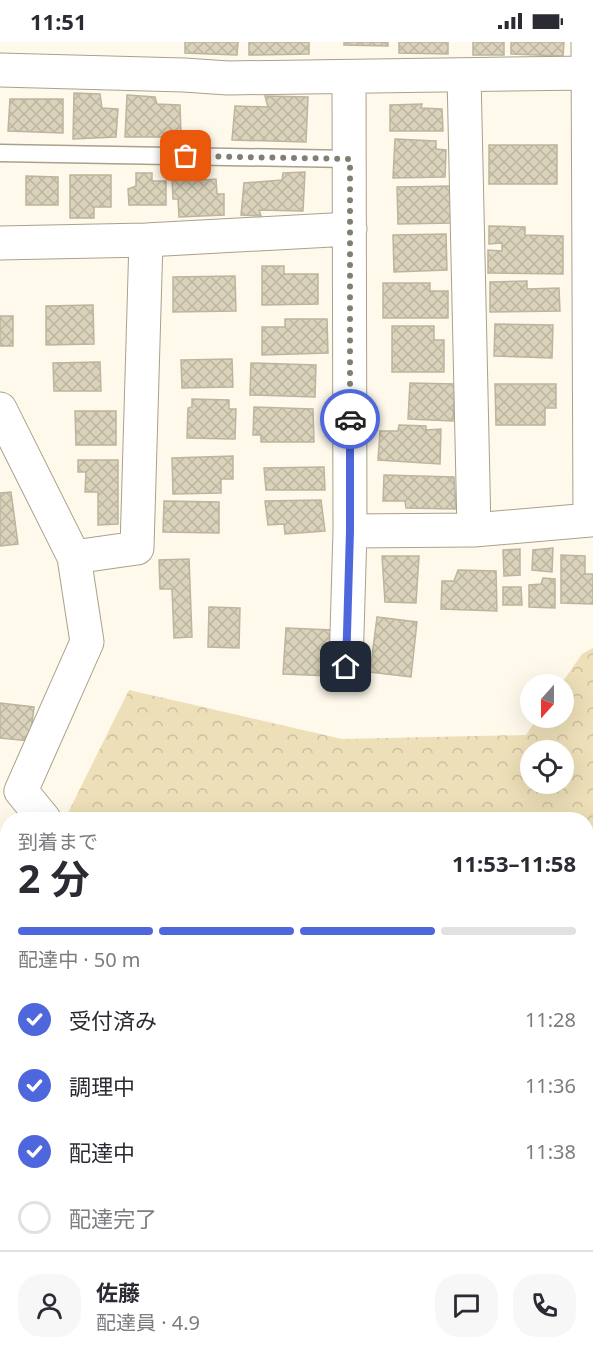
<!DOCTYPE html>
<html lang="ja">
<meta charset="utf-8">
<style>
body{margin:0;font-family:"Noto Sans","Noto Sans JP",sans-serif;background:#f7f7f7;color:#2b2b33;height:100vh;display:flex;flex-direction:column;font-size:22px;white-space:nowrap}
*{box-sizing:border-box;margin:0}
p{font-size:20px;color:#7c7c81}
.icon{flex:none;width:33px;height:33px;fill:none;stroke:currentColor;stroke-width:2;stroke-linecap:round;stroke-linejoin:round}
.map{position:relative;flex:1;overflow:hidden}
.panel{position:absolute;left:0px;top:770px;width:594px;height:560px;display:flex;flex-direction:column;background:#fff;border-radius:24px 24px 0 0;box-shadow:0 6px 24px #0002}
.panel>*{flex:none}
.needle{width:39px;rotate:201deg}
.tools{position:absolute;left:520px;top:632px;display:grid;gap:12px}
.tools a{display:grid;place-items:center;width:54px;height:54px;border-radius:50%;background:#fff;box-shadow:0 6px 24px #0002;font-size:30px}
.pin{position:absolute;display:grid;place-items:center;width:51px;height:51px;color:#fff;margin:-26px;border-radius:12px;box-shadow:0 3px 9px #0006}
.courier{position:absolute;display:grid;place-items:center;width:60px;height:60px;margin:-30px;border:4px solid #4f67dc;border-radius:50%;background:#fff;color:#222;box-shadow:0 2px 8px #0007}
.head em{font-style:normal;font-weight:700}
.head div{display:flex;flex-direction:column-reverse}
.head{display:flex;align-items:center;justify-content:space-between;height:102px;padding:0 18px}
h1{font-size:39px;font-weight:700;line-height:45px}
.bar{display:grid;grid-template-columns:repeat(4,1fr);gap:9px 6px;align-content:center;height:72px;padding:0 18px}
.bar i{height:8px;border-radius:4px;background:#e1e1e2}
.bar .current{background:#4f67dc}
.bar p{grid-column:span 4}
.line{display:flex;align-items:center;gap:15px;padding:0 18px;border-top:2px solid #e1e1e2}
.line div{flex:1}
.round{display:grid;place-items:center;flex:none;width:63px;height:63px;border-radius:24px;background:#f7f7f7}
ol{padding:0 18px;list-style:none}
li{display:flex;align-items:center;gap:18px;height:66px}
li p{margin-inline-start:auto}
li .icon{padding:6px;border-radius:50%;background:#4f67dc;color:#fff;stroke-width:4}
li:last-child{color:#7c7c81}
li i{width:33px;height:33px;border:3px solid #e1e1e2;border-radius:50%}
.status{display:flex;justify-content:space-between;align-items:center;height:42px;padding:0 30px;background:#fff;direction:ltr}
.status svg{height:16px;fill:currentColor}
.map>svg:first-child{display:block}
</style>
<div class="status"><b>11:51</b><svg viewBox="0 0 49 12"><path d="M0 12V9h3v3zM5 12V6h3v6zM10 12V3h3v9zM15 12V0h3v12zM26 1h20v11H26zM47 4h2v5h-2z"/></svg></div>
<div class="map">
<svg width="593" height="1328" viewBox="0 0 593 1328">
<defs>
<pattern id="forest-crowns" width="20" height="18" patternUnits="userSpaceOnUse" patternTransform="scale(1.5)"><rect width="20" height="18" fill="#eddfb7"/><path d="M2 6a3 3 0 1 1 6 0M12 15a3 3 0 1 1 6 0" fill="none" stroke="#ccc09e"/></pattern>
<pattern id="building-cross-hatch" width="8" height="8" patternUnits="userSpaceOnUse" patternTransform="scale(1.5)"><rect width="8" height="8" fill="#dad2ba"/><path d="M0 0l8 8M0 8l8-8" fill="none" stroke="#bcb5a0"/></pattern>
</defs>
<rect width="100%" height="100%" fill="#fef9eb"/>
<!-- forest -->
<path fill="url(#forest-crowns)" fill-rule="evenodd" d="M593,606v722h-593v-421l7,-15 1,430h578v-545h-521l64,-129 213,49 184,-4 12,-18h26v-33h-3l21,-30zM531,708h33v33h-33z"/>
<!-- building -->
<path fill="url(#building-cross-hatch)" stroke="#bcb49d" stroke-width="1.5" d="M185,0h53l-1,13 -52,-2z
M249,0h60v12l-60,1z
M344,0h44v4l-44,-1z
M399,0h49v12l-49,-1z
M473,0h31v13h-31z
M511,0h53l-1,14 -52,-2z
M74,51l26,1 2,14 16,1 -2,28 -43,2z
M127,53l28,2 2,7 23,1 1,32h-56z
M265,54l43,1 -2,45 -74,-2 3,-34 33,1z
M10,57h53v34l-55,-2z
M422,62l-1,4 21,1 1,22h-53v-26z
M395,97l41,2v8l10,1 -1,27 -52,1z
M489,103h68v39h-68z
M186,128h18l1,10 11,-1 1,15h7v21l-45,2 -1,-18h-5l-1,-22 15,-1z
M305,130l-2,39 -44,-1 2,6 -20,-1 3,-32 38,-3 1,-7z
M136,131h16v8h14v24h-37l-1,-16 8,-3z
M70,133h41v32h-17v11h-24z
M26,134l32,1v28h-32z
M451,144l1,37 -54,1 -1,-37z
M489,184l36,1v8l38,1v38l-75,-1v-23l14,1v-8l-13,1z
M446,192l1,36 -53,2 -1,-37z
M262,224h22v8h34v30l-56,1z
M235,234l1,35 -63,1v-35z
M527,239v8l32,-1 1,23 -70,1v-30z
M383,241h47v8h18v27h-65z
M93,263l1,39 -48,1v-39z
M0,274h13v30h-13z
M285,277h42l1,34 -66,2v-28h23z
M495,282l58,1 -1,33 -58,-2z
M392,284h42v14h10v32h-52z
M232,317l1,28 -51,1 -1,-28z
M100,320l1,29h-47l-1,-28z
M251,321l65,2 -1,32 -65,-2z
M410,341l45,1 -2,37 -45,-2z
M495,342h61v24h-11v17h-49z
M192,357l37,1v9h7l-1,30 -48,-1 1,-30 4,-1z
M254,365l59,2 1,33h-53v-7h-8z
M75,369h41v34h-40z
M399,383l27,1v4l15,-1 -1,35 -62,-4 2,-29h18z
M233,414v23h-12v14l-48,1 -1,-36z
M78,418h40v64l-20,1v-33h-13l1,-20h-8z
M324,425l1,23h-59l-2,-22z
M384,433l70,2 2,32 -50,-1 -1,-7h-22z
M11,450l7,52 -18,2v-53z
M321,458l4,31 -40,3 -1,-10 -16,1 -3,-24z
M164,459l55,1v31l-56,-1z
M553,506l-1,24 -20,-2 1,-20z
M520,507v26l-16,1 -1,-26z
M561,513l24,1v18h8v30l-32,-1z
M382,514h37l-3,47 -31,-1z
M189,517l3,78 -18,1 -2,-49h-12l-1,-29z
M458,528l38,1 1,40 -56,-2 1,-28h12z
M543,536l12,1v29l-26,-1v-22l12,-1z
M503,545h18l1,18h-19z
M209,565l31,1 -1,40 -31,-1z
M377,575l40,5 -6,55 -41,-5z
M286,586l46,2 -2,46 -47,-2z
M0,661l34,4 -4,34 -30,-3z
M0,839l8,3v44l-8,-3z"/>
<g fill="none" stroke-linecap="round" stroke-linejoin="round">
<!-- service casing -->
<g stroke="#a9a18a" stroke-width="19">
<path id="service" d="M0,111l350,6"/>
</g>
<!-- minor casing -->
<g stroke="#a9a18a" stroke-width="35">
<path id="minor" d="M0,28l184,5 44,3 361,-5
M464,33l10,455
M0,201l146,-3 204,-11
M0,367l74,148 13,85 -66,149 23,28
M350,489l124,-1 116,-10 -2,-478
M74,515l63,-9 9,-308
M346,625l4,-136 -1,-454
M0,997l8,-15"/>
</g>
<!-- service -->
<use href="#service" stroke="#fff" stroke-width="16"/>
<!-- minor -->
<use href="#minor" stroke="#fff" stroke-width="33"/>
</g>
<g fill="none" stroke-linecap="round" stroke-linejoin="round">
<!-- done -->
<path stroke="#817e72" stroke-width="6" stroke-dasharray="0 10.8" d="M186,114l164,3v260"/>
<!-- route -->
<path stroke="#4f67dc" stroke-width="8" d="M346,625l4,-136v-112"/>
</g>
</svg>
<div class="tools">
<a><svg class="needle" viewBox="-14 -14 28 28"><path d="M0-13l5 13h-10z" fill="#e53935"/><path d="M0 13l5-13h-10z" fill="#7c7c81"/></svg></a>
<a><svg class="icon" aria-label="locate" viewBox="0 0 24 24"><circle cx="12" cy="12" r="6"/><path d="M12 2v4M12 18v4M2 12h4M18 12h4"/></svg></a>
</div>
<div class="pin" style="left:186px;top:114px;background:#ea580c"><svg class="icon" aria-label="bag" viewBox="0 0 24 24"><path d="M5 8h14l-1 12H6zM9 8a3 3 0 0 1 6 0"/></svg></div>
<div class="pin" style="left:346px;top:625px;background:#1f2937"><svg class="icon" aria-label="home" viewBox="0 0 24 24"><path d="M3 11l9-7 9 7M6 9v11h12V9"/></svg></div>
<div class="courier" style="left:350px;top:377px"><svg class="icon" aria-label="car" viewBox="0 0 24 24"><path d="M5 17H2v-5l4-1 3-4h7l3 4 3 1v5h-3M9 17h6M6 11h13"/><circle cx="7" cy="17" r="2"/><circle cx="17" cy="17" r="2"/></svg></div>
<section class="panel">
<div class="head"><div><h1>2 分</h1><p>到着まで</p></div><em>11:53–11:58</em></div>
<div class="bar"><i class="current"></i><i class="current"></i><i class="current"></i><i></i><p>配達中 · 50 m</p></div>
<ol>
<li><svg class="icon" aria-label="check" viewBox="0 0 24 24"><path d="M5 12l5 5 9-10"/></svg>受付済み<p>11:28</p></li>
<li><svg class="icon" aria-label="check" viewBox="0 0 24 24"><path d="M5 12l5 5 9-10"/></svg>調理中<p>11:36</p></li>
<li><svg class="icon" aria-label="check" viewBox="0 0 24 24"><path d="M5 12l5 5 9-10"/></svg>配達中<p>11:38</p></li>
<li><i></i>配達完了</li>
</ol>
<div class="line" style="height:108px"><a class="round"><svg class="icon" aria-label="person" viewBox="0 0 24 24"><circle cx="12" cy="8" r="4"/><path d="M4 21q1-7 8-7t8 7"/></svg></a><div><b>佐藤</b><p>配達員 · 4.9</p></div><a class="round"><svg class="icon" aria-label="chat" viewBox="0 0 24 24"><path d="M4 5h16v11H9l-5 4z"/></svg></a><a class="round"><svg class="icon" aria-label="phone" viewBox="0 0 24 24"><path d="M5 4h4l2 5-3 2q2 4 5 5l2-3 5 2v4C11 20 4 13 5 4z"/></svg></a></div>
</section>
</div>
